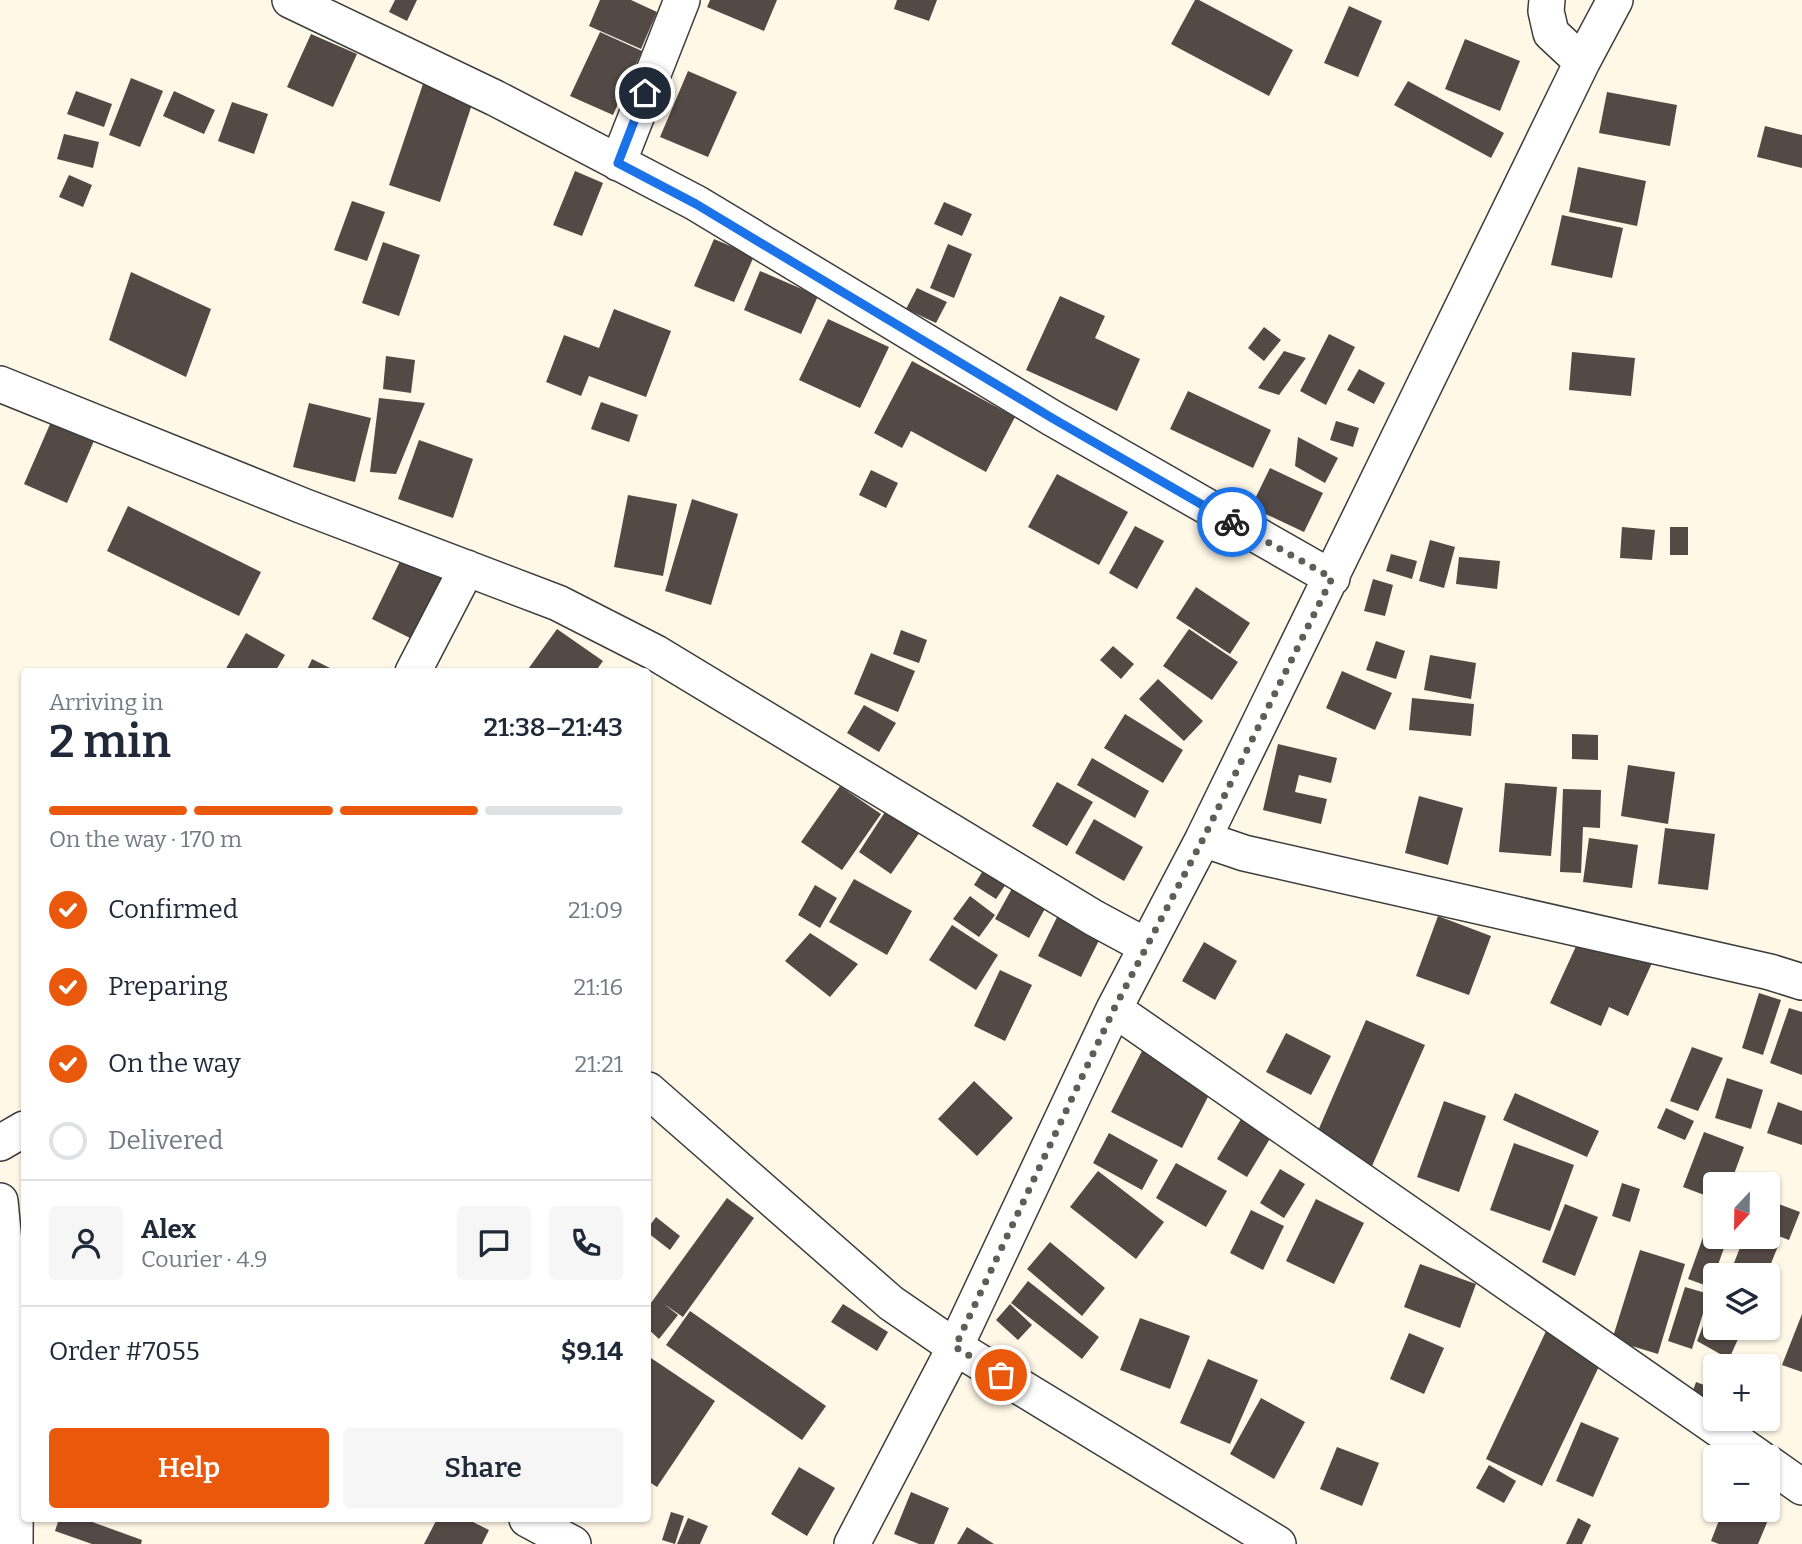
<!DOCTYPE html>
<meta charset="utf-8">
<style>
body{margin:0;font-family:Bitter,serif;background:#f6f6f7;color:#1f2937;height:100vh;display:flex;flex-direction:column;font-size:26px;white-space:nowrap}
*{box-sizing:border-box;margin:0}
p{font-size:23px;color:#747a83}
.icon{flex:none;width:38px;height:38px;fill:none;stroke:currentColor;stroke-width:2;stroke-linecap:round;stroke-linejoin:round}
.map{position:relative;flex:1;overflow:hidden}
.details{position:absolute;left:21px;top:668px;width:630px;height:854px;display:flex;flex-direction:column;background:#fff;border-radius:7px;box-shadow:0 2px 5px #0004}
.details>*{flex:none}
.needle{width:46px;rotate:202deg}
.fabs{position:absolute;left:1703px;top:1172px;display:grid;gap:14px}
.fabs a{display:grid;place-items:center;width:77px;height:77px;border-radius:7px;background:#fff;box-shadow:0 2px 5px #0004;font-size:35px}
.pin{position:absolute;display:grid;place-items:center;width:60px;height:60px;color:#fff;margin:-30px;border:4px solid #fff;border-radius:50%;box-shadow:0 2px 7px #0007}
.courier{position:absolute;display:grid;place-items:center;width:70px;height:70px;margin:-35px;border:5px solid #1a73e8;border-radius:50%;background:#fff;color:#222;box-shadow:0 2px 9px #0007}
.overview em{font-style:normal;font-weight:600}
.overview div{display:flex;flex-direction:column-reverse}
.overview{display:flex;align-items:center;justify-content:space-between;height:119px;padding:0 28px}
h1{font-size:46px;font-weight:600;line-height:52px}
.bar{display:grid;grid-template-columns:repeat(4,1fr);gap:10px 7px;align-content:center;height:84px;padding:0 28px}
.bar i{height:9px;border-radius:5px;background:#e0e1e3}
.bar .selected{background:#ea580c}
.bar p{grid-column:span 4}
.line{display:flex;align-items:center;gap:18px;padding:0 28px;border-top:2px solid #e0e1e3}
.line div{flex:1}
.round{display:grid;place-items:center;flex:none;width:74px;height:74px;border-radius:7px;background:#f6f6f7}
ol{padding:0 28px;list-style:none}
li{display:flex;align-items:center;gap:21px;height:77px}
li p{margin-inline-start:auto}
li .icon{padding:7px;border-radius:50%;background:#ea580c;color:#fff;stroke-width:4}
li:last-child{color:#747a83}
li i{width:38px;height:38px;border:4px solid #e0e1e3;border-radius:50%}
.action{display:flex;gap:14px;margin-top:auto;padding:14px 28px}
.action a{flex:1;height:80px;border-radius:7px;background:#ea580c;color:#fff;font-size:28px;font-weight:600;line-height:80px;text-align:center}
.action a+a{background:#f6f6f7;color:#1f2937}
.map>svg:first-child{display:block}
</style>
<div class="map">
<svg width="1802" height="1544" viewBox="0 0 1802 1544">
<rect width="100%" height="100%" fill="#fff8e7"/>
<!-- building -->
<path fill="#534945" d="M395,0h22l-10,21 -18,-9z
M600,0h31l26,12 -16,37 -52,-23z
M710,0h67l-13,31 -57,-24z
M897,0h40l-8,21 -35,-12z
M1195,0h4l94,50 -24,46 -98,-52z
M1349,6l33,15 -24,56 -34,-14z
M600,32l42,19 -29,64 -43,-19z
M311,34l46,20 -24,53 -46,-20z
M1465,39l55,22 -20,50 -55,-22z
M688,71l49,21 -29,65 -48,-20z
M426,75l50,17 -36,110 -51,-17z
M131,78l32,13 -23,56 -31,-12z
M1408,81l96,52 -13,25 -97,-53z
M76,91l36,13 -8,23 -37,-13z
M174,91l41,19 -11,24 -41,-18z
M1607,92l70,13 -7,41 -71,-13z
M232,102l36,12 -14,40 -36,-13z
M1765,126l37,9v33l-45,-11z
M64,134l35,8 -6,26 -36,-9z
M1578,167l68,14 -9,45 -68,-14z
M575,171l28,12 -21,53 -29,-11z
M69,175l23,10 -9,22 -24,-10z
M352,201l33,11 -18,49 -33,-11z
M944,202l28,12 -10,22 -28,-12z
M1562,215l61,13 -11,50 -61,-13z
M714,239l40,17 -20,46 -40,-16z
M383,242l37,13 -21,61 -37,-13z
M948,244l24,10 -18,44 -24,-10z
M760,271l58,25 -17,38 -57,-24z
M131,272l80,37 -25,68 -77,-37z
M917,288l30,14 -11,21 -30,-14z
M1060,296l45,20 -10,22 45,21 -23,52 -91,-41z
M614,309l57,22 -25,66 -57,-21 -8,20 -35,-14 18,-47 35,13z
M828,319l61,28 -29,61 -61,-28z
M1264,327l17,13 -17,21 -16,-13z
M1329,334l26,13 -29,58 -26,-14z
M1284,351l22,7 -27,37 -21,-7z
M1572,352l63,6 -4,38 -62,-6z
M386,356l29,4 -4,33 -28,-4z
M912,361l103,56 -29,55 -75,-41 -9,17 -28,-15z
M1359,369l26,14 -11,21 -27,-14z
M1188,391l83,39 -18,38 -83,-39z
M379,398l46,5 -29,71 -26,-2z
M601,402l37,13 -9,27 -38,-13z
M309,403l62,15 -16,64 -62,-15z
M57,408l43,19 -33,76 -43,-19z
M1336,421l23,7 -6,19 -23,-7z
M1298,437l40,21 -13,25 -30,-17z
M419,440l54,19 -20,59 -55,-19z
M1270,468l53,25 -19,39 -53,-25z
M871,470l27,13 -12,25 -27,-13z
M1057,474l71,38 -29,53 -71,-38z
M628,495l49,9 -14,72 -49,-9z
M692,499l46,15 -27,91 -46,-14z
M128,506l133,66 -22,44 -132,-65z
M1135,526l29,15 -27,48 -28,-16z
M1622,527l33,3 -3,30 -32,-2z
M1670,527h18v28h-18z
M1430,540l25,7 -11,41 -25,-7z
M404,553l51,23 -33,68 -50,-25z
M1391,554l26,7 -5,18 -26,-8z
M1459,557l41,4 -3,28 -41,-5z
M1373,579l20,6 -8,31 -21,-5z
M1196,587l54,36 -20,31 -54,-36z
M557,629l46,32 -8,11h-69z
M1189,629l49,33 -26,38 -49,-34z
M901,630l26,10 -8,23 -26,-9z
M246,633l39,22 -10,17h-51z
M1376,641l29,10 -9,28 -30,-9z
M1113,646l21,18 -13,15 -21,-19z
M871,653l44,18 -17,41 -44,-18z
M1430,655l46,8 -5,36 -47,-9z
M312,659l26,13h-32z
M1342,671l50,22 -17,37 -49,-22z
M1158,679l45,42 -19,20 -45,-42z
M1412,698l62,6 -3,32 -62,-6z
M864,705l32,18 -17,29 -32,-19z
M1125,714l58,36 -20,33 -59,-35z
M1572,734l26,1v25l-26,-1z
M1278,744l59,14 -6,25 -32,-8 -4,17 32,7 -6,25 -58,-14z
M1092,758l57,33 -14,27 -58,-33z
M1628,765l47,7 -7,52 -47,-8z
M1057,782l36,20 -26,44 -35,-20z
M1505,783l52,4 -6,69 -52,-4z
M840,786l41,28 -39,56 -41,-28z
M1563,789l38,1 -1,38 -17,-1 -2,46 -21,-1z
M1419,796l44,12 -15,57 -43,-12z
M885,812l35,20 -29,42 -32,-22z
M1094,819l49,28 -19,34 -49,-28z
M1665,828l50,6 -7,56 -50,-6z
M1589,838l49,7 -6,43 -49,-6z
M989,861l23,14 -16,24 -22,-14z
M854,879l58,32 -25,44 -58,-33z
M815,885l22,13 -17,30 -22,-13z
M1014,885l34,18 -19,35 -34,-19z
M970,896l25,19 -16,22 -26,-18z
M1062,907l43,21 -24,49 -43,-21z
M1438,916l53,20 -22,59 -53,-19z
M952,925l46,30 -22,35 -47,-30z
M1583,931l69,32 -24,53 -19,-9 -8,19 -51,-23z
M810,933l48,31 -28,33 -45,-36z
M1204,942l33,19 -22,39 -33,-19z
M1000,970l32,15 -27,56 -31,-15z
M1759,993l22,7 -18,55 -21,-7z
M1789,1008l13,4v63l-32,-12z
M1366,1020l59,25 -53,121 -58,-26z
M1286,1033l45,23 -20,39 -45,-23z
M1692,1047l31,11 -25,53 -28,-10z
M1143,1049l71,36 -32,63 -71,-36z
M1727,1078l36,12 -12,39 -36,-11z
M974,1081l39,37 -36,38 -39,-37z
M1515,1093l84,38 -12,26 -84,-37z
M1444,1101l42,15 -27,76 -42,-15z
M1778,1102l24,9v34l-35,-12z
M1666,1108l28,13 -9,19 -28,-12z
M1244,1114l30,18 -27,45 -30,-18z
M1704,1132l40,15 -14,38h-15v14l-32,-12z
M1109,1133l49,27 -16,30 -49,-27z
M1514,1143l60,22 -24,66 -60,-21z
M1176,1163l51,28 -21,36 -50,-29z
M1280,1169l25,15 -21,34 -24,-15z
M1098,1171l66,51 -28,37 -66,-52z
M1622,1183l18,6 -10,33 -18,-6z
M727,1198l27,20 -71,99 -19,-13 14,11 -19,24 -11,-10v-22z
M1316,1199l48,24 -30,61 -48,-23z
M1768,1200l32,12 -11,28 -21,-8z
M1565,1204l33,13 -23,59 -33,-14z
M1251,1210l33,16 -21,44 -33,-17z
M656,1217l24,19 -10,14 -22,-17v-5z
M1710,1218l5,2v17h13l-18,50 -22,-8z
M1744,1237h12l22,9 -12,30h-37z
M1050,1242l55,46 -23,28 -55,-47z
M1640,1250l45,14 -27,90 -46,-14z
M1420,1264l56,20 -16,44 -56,-21z
M1028,1281l71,56 -17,22 -71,-56z
M1685,1287l24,7 -17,55 -24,-8z
M1715,1296v32h28l-14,31 -32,-18z
M843,1304l45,28 -11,19 -46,-29z
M1010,1304l22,21 -14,15 -22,-20z
M690,1311l136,95 -24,34 -136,-95z
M1802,1314v58l-20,-7z
M1140,1318l50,18 -20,53 -50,-19z
M1547,1329l57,27 -62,130 -56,-27z
M1409,1333l35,15 -20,46 -34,-15z
M648,1356l67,45 -58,86 -9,-6z
M1749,1356l28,11 -9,22v-22h-23z
M1208,1359l50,21 -28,64 -50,-21z
M1696,1382l19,7v14l-2,7 -24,-8z
M1261,1398l44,24 -31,57 -44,-25z
M1581,1422l38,16 -26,59 -37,-16z
M1337,1447l42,16 -17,43 -42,-17z
M1489,1465l27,16 -12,22 -28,-15z
M799,1467l36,21 -28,48 -36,-22z
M911,1492l38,16 -15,36h-15l-25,-10z
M1768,1503l6,3 -16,38h-39l-8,-3 12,-31h45z
M671,1512l13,4 -9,28 -13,-4z
M688,1518l20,8 -8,18h-23z
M1578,1518l13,7 -9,19h-16z
M59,1519h25l58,21 -1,4h-49l-37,-13z
M437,1519h30l22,11 -7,14h-58z
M967,1527l27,17h-37z"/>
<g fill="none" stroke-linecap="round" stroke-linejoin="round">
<!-- minor casing -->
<g stroke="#3d3d3d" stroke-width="38">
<path id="minor" d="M290,0l205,98 201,105 356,215 280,160
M1547,0l-1,11 5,22 31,29
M618,163l64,-163
M0,384l303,122 255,97 98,50 438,265 52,28
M413,672l54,-104
M1203,839l41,14 526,119 32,10
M1114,1009l646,449
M648,1090l243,213 64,44 323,197
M0,1143l24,-14
M0,1201l16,166 -1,177
M1768,1463l34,24
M527,1519l46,25
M852,1544l103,-197 159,-338 89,-170 379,-777 33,-62"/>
</g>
<!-- minor -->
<use href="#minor" stroke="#fff" stroke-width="35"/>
</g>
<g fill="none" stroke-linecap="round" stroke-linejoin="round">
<!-- done -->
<path stroke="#605d57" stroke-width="7" stroke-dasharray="0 12.6" d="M1001,1375l-46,-28 159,-338 89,-170 129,-261 -100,-56"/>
<!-- route -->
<path stroke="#1a73e8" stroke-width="9" d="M645,93l-27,70 78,41 356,214 180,104"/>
</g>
</svg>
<div class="fabs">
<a><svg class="needle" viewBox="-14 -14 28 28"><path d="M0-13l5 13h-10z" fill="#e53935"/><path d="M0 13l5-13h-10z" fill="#747a83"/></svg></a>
<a><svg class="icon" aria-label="layers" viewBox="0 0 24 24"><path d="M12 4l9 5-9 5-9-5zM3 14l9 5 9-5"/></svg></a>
<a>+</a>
<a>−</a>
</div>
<div class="pin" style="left:1001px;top:1375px;background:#ea580c"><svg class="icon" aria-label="bag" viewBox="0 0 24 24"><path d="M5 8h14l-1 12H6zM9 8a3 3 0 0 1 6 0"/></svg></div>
<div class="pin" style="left:645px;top:93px;background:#1f2937"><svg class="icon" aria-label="home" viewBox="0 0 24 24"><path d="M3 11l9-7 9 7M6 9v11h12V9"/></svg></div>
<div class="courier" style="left:1232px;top:522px"><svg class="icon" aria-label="bike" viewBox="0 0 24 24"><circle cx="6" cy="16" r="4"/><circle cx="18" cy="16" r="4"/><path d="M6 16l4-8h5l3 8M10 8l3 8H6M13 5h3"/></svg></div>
<section class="details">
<div class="overview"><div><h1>2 min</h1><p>Arriving in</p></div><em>21:38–21:43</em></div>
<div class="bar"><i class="selected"></i><i class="selected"></i><i class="selected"></i><i></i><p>On the way · 170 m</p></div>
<ol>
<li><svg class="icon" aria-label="check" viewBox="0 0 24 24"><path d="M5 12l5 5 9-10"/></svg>Confirmed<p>21:09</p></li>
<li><svg class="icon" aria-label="check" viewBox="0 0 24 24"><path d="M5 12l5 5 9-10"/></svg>Preparing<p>21:16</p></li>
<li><svg class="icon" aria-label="check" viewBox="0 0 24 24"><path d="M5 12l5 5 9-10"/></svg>On the way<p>21:21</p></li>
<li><i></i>Delivered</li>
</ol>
<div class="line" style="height:126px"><a class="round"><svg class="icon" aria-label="person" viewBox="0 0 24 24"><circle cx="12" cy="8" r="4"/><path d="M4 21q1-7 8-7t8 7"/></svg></a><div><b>Alex</b><p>Courier · 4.9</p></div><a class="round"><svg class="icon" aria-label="chat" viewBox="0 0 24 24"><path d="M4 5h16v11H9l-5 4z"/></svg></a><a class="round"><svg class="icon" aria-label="phone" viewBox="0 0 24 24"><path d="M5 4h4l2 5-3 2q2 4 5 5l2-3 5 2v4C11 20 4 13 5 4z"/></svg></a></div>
<div class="line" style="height:91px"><div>Order #7055</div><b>$9.14</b></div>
<div class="action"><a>Help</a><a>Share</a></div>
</section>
</div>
